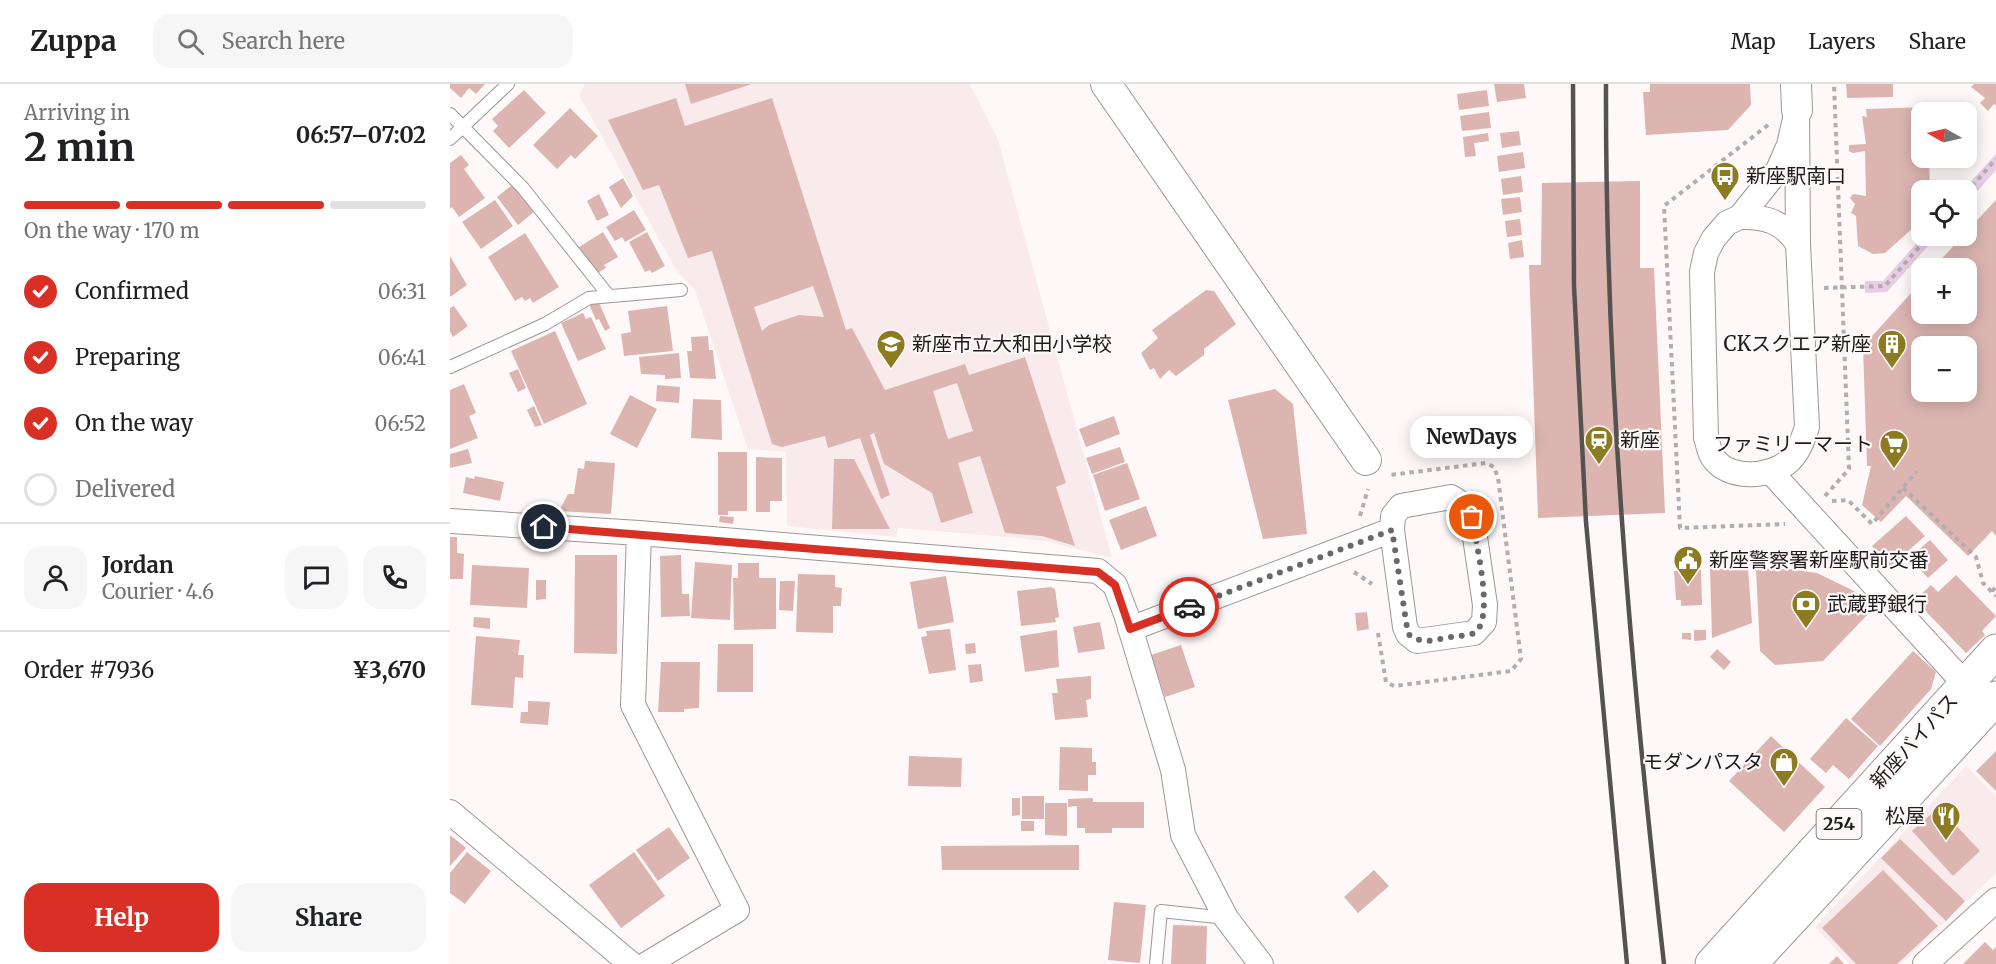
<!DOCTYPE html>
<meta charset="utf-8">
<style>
body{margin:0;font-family:Merriweather,"Noto Sans JP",serif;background:#f6f6f6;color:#202124;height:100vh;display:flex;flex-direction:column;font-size:22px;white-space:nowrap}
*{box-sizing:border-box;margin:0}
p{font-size:20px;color:#757577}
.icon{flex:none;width:33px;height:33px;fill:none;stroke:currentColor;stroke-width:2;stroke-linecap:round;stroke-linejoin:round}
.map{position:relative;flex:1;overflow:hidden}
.details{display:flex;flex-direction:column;background:#fff;width:450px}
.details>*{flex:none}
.needle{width:39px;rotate:278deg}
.tools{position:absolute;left:1461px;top:18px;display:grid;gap:12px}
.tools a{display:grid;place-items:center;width:66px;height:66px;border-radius:12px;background:#fff;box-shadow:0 3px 15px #0003;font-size:30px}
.pin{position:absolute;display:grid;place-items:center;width:51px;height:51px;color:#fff;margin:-26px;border:3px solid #fff;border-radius:50%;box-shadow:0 2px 6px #0007}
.courier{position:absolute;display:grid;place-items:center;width:60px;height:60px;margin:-30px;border:4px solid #d93025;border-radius:50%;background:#fff;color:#222;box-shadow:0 2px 8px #0007}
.bubble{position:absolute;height:42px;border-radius:18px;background:#fff;box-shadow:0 3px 15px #0003;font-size:20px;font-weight:700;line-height:42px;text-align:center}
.overview em{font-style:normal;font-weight:700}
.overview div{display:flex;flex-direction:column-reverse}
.overview{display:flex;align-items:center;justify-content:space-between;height:102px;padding:0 24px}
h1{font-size:39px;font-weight:700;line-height:45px}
.bar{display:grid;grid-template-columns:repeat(4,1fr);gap:9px 6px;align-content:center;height:72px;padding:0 24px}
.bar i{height:8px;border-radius:4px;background:#e0e0e0}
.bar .selected{background:#d93025}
.bar p{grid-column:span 4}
.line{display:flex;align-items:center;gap:15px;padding:0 24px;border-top:2px solid #e0e0e0}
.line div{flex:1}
.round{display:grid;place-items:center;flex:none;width:63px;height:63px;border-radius:18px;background:#f6f6f6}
ol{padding:0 24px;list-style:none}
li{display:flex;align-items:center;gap:18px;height:66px}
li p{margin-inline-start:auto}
li .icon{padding:6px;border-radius:50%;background:#d93025;color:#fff;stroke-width:4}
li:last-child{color:#757577}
li i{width:33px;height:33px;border:3px solid #e0e0e0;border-radius:50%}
.primary-button{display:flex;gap:12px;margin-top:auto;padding:12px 24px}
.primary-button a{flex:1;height:69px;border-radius:18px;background:#d93025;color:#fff;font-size:24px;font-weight:700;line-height:69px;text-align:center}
.primary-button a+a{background:#f6f6f6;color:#202124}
header{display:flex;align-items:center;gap:36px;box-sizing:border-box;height:84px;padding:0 30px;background:#fff;border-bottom:2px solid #e0e0e0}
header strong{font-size:28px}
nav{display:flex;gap:33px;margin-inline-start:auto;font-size:21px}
.search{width:420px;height:54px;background:#f6f6f6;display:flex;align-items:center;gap:15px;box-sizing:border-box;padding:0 21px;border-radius:18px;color:#757577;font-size:22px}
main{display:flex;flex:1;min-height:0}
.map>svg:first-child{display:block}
</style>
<header>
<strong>Zuppa</strong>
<div class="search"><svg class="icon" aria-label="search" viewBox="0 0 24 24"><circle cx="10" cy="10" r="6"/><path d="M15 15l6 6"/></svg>Search here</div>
<nav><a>Map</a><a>Layers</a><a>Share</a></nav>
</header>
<main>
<section class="details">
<div class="overview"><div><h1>2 min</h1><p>Arriving in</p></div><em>06:57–07:02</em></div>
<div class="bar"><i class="selected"></i><i class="selected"></i><i class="selected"></i><i></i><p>On the way · 170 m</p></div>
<ol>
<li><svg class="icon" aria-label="check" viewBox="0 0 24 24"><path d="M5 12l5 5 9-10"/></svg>Confirmed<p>06:31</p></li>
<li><svg class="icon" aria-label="check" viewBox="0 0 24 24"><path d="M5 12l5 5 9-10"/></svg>Preparing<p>06:41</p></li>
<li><svg class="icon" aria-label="check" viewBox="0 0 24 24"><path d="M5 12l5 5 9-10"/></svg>On the way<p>06:52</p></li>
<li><i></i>Delivered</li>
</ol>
<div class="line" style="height:108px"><a class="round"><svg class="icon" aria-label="person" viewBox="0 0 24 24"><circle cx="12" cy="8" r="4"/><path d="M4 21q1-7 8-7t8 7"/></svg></a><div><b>Jordan</b><p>Courier · 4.6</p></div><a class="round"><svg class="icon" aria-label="chat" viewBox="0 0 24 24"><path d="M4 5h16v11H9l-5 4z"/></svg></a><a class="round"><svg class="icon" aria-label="phone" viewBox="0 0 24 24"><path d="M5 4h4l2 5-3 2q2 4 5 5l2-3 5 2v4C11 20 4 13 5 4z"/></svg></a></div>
<div class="line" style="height:78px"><div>Order #7936</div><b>¥3,670</b></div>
<div class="primary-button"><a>Help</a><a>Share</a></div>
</section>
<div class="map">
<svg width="1546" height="880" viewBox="0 0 1546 880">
<rect width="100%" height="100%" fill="#fef8f9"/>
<!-- built -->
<path fill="#f9eaec" d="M135,0h385l28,56 114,418 -61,-16 -32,-4 -121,-10 -2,9 -109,-11 -1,-74 -38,-3 -53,-159 -19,-20 -97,-175z
M1516,682l30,30v77l-95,91h-51l-35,-37z"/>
<!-- water -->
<path fill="#e9cce5" d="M1546,70v16l-29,33 -1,-13h-3z
M1473,152h14l-50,56 -22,1v-12h18z"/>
<!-- building -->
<path fill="#dcb5b1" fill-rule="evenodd" d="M0,0h35l-9,10 -7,-6 -8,10 -11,-10z
M235,0h67l-61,20z
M1044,0h30l2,14 -29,4z
M1200,0h100l1,21 -23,25 -82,5 -3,-43h7z
M1396,0h47v13l-46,1z
M1524,0h22v22l-2,-2 -6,7 -8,-8 5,-5 -14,-11z
M74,6l22,23 -37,35 -16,-17 5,-5 -6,-7z
M1037,6l2,16 -30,4 -2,-16z
M226,14l9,28 87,-28 74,232 6,-2 33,62 80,-26 4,11 56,-18 41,126 -10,4 19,59 -33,-10 -37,-3 -25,-77 -22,7 15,50 -32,10 -9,-30 -48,-29 -10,-31 -4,2 20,60 -9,4 -21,-61 -32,10 -3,-12 -43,11 -10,-3 -60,-193 -24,7 -29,-73 -16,5 -35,-70zM363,202l11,31 -25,-2 -30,10 -7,6 -8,-24zM507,299l16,48 -25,8 -15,-48z
M1476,23v5h-4v46h7l1,32h-8v30l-37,33 -12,1 -15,-8 -2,-30 -5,-3 4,-9 -5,-6 3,-4 13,2 -1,-45 -12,2 -4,-2v-6l17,-1 -4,-28 5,1 -1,-8z
M120,24l28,28 -23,23 -4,-4 -14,14 -24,-24z
M1039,28l2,16 -29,3 -2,-15z
M1069,47l2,14 -19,3 -2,-15z
M1038,49l1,8 -15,2 2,13 -11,1 -2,-20z
M1073,68l2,16 -26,4 -2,-16z
M11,71l8,10 -5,4 21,29 -26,19 -7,-10 -2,2v-46z
M1071,92l2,16 -20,3 -2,-16z
M173,94l10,18 -12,12 -12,-21z
M1190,97v87h14l11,245 -127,5 -9,-253h12l1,-82z
M62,101l22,27 -16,13 -21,-28z
M149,110l10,21 -12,6 -10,-20z
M1070,113l2,15 -19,3 -2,-16z
M45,116l18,26 -32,23 -19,-27z
M1546,116v336l-4,-5 -24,25 -62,-60 -25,26 -19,-17 9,-39h-4l-4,-120 59,-65v33h44v-46h-33l30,-32h3v-4zM1472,262h44v46h-44z
M184,126l12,20 -21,12 -3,-5 -7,4 -9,-14z
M1070,135l2,16 -15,2 -2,-16z
M153,148l15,25 -14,8 2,3 -10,6 -17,-27z
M197,148l18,34 -13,7 -2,-3 -5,2 -16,-30z
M75,149l34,54 -26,16 -3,-5 -5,3 -3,-4 -7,4 -27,-44z
M1072,156l2,17 -14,2 -2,-16z
M0,172l17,29 -17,12z
M756,206l8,1 22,33 -32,25v6l-28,21 -7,-6 -9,9 -6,-11 -4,2 -9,-17 17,-15 -6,-8z
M147,214l13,30 -5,3 -6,-12 -3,1 -8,-18z
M4,222l14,20 -15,11 -3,-5v-24z
M217,222l6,45 -49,5 -3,-22 10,-2 -3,-21z
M133,229l3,6 5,-2 15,32 -28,12 -17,-38z
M105,247l32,73 -43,20 -33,-73z
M258,252l1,14h4l3,29 -26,-1 -3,-27h5l-1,-14z
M229,269l2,25 -16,1v-4l-24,-1 -2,-17z
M68,285l8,19 -8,4 -9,-19z
M14,300l12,29 -7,3 9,22 -28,11v-59z
M207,301l23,2 -1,16 -23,-2z
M825,305l18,15 14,130 -44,5 -35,-139z
M180,311l27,14 -20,39 -27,-14z
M243,315l28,1 1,40 -31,-2z
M84,322l8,19 -7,2 -8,-17z
M664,332l6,18 -34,13 -7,-18z
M670,363l5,15 -33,12 -6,-16z
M18,365l4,14 -22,5v-14z
M268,368h29v59h-19v4h-10z
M306,373l26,1v43h-12v11h-14z
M384,375h20l36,70h-58z
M135,377l30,2 -4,51 -52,-3 9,-17h6l4,-26 6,1z
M677,379l13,36 -35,12 -12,-36z
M25,392l29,6 -4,19 -37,-8 3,-16 8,2z
M696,422l11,30 -36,14 -12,-30z
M270,432l14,1 -1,7 -14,-2z
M1456,432l19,20 -35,31 -18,-21z
M0,453h7v16l7,1 -1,25h-13z
M1480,456l18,20 -20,18 -19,-20z
M125,471h42v99l-43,-1z
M231,471l1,39h7l1,22 -29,1 -1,-61z
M245,478l37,3 -2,55 -39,-2z
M288,479h21v15h17v51l-42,1 -1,-52h5z
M22,481l57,3 -2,40 -57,-3z
M1260,485h38l4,54 -40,15z
M1306,485h33l28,4 37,18 20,17 -51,53 -48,4 -15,-14z
M1251,486l1,35 -21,1v-6h-5l-2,-29z
M348,490l37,1v12l7,1 -1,18h-8v27l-37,-1z
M1506,491l40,41 -14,15 3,4 -19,18 -51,-53 16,-15 7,7z
M496,492l8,46 -36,7 -8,-47z
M86,496h10v19l-10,1z
M330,497h15l-2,30 -14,-1z
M601,503l4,2 4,28 -4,1 1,4 -35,4 -4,-35z
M917,528l2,17 -12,2 -2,-18z
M24,533l16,1v11l-17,-2z
M650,538l5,27 -27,4 -5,-26z
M500,545l6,41 -27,4 -8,-37 6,-1 -1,-5z
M607,546l2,37 -34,5 -5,-36z
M1244,546h12v10l-12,1z
M1232,549h9v7l-9,-1z
M26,552l44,4 -2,15h6l-1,23 -8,-1 -2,31 -42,-3z
M525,559l1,10 -10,1 -1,-10z
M268,560h35v48h-36z
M731,561l14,42 -30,10 -14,-42z
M1267,565l14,13 -7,8 -14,-13z
M1463,567l23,21 -5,17 -51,57 -29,-27z
M211,578h39l-1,46 -15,1v3h-26z
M531,580l2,17 -13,2 -2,-18z
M641,592v23l-5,1 2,17 -33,3 -3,-27h6l-2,-14z
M78,617l22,1 -2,23 -28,-2 1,-11h7z
M1396,634l32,28 -29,33 -16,-14 -7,8 -16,-14z
M1321,652l54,51 -41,45 -55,-51z
M610,663l32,1v14h4v13h-8v16l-29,-1z
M1546,667v40l-20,-20z
M459,672l53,2 -1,29 -53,-1z
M572,712h22v23h-22z
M562,714h8v17l-8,1z
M643,714v4h51v26h-32v5h-27v-5h-8v-22l-9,1v-8z
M595,719h22v33l-22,-1z
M1489,723l41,44 -27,25 -41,-45z
M571,737h13v10h-13z
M219,743l21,31 -32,23 -22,-31z
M0,751l16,13 -16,18z
M1450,755l65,62 -19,20 -65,-63z
M629,761v25h-137l-1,-24z
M17,768l24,19 -26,33 -15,-11v-20z
M184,768l31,44 -44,32 -32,-43z
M924,786l15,16 -31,27 -14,-16z
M1433,786l55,56 -41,38h-41l-34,-36z
M664,818l32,3 -6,58 -32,-3z
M723,841l34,1 -1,38h-35z
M1535,858l8,8 3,-3v17h-33z
M1387,872l7,8h-15z"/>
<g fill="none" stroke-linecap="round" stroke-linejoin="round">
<!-- service casing -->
<g stroke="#9d9798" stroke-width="14">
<path id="service" d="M0,30l73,74 86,108
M0,55l58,-55
M0,283l95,-43 44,-26 92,-8
M706,880l5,-53 65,7"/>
</g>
<!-- minor casing -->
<g stroke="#9d9798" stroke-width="26">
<path id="minor" d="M1347,26l1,134 9,183c-4,12 -8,25 -18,34 -19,17 -62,20 -77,-5 -3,-5 -4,-13 -6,-18l-4,-166 4,-19 8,-15 13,-15 13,-6 38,-47 11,-25z
M1290,133c25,-1 44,5 58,27
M1320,387l195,213
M1001,413l11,7 10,13 13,88 -1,17 -10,11 -57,8 -9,-7 -3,-7 -13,-97 1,-14 8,-10z
M0,437l189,12 459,38 17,14 11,29 47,156 10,65 43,83 35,46
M189,449l-6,172 104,205 -90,54
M680,545l262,-99
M0,728l181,152
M1475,880l71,-64"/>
</g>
<!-- tertiary casing -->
<g stroke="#9d9798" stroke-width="32">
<path id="tertiary" d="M656,0l260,376
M1346,0l1,26"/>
</g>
<!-- trunk casing -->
<g stroke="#9d9798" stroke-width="35">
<path id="trunk" d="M1262,880l284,-313
M1300,880l246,-266"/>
</g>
<!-- path -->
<path stroke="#b2adae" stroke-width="4" stroke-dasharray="4.5 4.5" stroke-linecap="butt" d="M1318,41l-104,81 16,322 105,-4
M1516,109l30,-34
M1374,204l61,-2 44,-50
M1453,404l73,69 7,26 13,13
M1375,412l24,-27 -15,-385
M1382,417l16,-1 24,24 45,-53
M910,432l8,-27
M904,488l18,12
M1542,507l4,-4
M928,549l8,49 8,4 117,-15 10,-12 -23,-181 -4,-11 -8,-4 -96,12"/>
<!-- service -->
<use href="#service" stroke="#fff" stroke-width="12"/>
<!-- minor -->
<use href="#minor" stroke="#fff" stroke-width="24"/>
<!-- tertiary -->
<use href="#tertiary" stroke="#fff" stroke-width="30"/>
<!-- trunk -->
<use href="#trunk" stroke="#fff" stroke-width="33"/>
<!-- rail -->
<path stroke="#555252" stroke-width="4.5" d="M1123,0l1,202 12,236 41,442
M1156,0c-1,294 25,588 58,880"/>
</g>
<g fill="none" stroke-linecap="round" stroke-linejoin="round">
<!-- done -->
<path stroke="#6c6869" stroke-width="6" stroke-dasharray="0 10.8" d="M739,523l203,-77 16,104c14,11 26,6 43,3 6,-1 17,-1 23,-4 22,-13 1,-92 -2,-116"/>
<!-- route -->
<path stroke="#d93025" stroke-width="8" d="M94,443l554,45 17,13 15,44 59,-22"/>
</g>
<!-- icons -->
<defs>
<g id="bus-pin" transform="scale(1.5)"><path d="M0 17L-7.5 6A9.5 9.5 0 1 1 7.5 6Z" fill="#8c7b21" stroke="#fef8f9"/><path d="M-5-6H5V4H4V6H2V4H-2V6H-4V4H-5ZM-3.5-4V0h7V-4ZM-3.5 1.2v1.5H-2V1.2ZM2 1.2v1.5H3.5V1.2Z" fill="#fff"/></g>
<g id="school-pin" transform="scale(1.5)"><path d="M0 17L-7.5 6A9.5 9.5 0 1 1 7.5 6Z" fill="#8c7b21" stroke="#fef8f9"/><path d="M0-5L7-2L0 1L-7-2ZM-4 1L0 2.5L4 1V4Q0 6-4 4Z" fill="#fff"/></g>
<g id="building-pin" transform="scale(1.5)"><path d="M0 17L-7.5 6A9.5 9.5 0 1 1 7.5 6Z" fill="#8c7b21" stroke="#fef8f9"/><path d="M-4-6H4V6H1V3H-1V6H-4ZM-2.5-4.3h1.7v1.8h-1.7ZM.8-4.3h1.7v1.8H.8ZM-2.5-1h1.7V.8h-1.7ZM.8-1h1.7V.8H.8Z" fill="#fff"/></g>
<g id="station-pin" transform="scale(1.5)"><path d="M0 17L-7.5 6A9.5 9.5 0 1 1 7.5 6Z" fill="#8c7b21" stroke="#fef8f9"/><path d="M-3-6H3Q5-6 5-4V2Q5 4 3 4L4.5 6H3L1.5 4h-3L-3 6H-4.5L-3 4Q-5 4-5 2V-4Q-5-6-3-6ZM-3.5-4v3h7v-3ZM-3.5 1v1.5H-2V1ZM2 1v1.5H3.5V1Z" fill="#fff"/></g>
<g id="supermarket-pin" transform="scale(1.5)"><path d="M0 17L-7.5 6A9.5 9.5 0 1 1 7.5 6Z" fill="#8c7b21" stroke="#fef8f9"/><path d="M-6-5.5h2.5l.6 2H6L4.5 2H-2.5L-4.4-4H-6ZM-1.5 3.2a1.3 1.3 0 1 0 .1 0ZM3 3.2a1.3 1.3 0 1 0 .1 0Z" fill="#fff"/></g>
<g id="civic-pin" transform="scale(1.5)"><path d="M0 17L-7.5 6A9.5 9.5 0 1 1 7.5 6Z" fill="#8c7b21" stroke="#fef8f9"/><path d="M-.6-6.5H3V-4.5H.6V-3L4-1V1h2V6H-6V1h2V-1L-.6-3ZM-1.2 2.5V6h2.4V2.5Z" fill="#fff"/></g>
<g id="bank-pin" transform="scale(1.5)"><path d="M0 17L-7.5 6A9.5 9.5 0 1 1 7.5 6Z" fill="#8c7b21" stroke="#fef8f9"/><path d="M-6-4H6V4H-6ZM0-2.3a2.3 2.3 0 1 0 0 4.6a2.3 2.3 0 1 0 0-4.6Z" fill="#fff"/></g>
<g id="shop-pin" transform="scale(1.5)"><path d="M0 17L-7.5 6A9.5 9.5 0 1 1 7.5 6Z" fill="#8c7b21" stroke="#fef8f9"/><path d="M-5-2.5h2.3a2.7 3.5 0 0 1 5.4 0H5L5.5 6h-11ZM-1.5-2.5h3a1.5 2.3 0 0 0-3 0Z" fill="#fff"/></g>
<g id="restaurant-pin" transform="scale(1.5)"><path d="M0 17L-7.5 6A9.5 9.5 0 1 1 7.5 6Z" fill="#8c7b21" stroke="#fef8f9"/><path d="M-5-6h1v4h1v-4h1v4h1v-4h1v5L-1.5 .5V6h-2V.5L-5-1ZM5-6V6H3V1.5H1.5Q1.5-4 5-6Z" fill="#fff"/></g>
</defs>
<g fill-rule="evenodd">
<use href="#bus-pin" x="1275" y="92"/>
<use href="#school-pin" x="441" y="260"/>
<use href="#building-pin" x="1442" y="260"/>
<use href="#station-pin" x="1149" y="356"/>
<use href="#supermarket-pin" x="1444" y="360"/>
<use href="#civic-pin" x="1238" y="476"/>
<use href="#bank-pin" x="1356" y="520"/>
<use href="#shop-pin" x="1334" y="678"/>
<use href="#restaurant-pin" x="1496" y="732"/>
</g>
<g text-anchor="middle" stroke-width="4.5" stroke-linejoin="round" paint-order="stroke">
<!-- shield labels -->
<rect fill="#fef8f9" stroke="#605d5e" stroke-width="1.5" x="1366.5" y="725" width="45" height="30" rx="4.5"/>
<g font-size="18" font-weight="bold" fill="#1d1b1b">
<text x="1389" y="746">254</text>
</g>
<!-- poi labels -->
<g font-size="20" fill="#1d1b1b" stroke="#fef8f9" text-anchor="start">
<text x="1296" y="99">新座駅南口</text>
<text x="462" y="267">新座市立大和田小学校</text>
<text x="1421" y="267" text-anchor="end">CKスクエア新座</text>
<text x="1170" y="363">新座</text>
<text x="1423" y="367" text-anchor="end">ファミリーマート</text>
<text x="1259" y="483">新座警察署新座駅前交番</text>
<text x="1377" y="527">武蔵野銀行</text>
<text x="1313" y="685" text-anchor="end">モダンパスタ</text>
<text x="1475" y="739" text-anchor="end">松屋</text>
</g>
<!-- street labels -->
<g font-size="20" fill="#1d1b1b" stroke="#fef8f9">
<text transform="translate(1464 657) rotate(-48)" y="7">新座バイパス</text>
</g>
</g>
</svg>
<div class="tools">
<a><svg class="needle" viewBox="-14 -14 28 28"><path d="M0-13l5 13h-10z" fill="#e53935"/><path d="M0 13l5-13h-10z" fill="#757577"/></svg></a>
<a><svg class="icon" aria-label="locate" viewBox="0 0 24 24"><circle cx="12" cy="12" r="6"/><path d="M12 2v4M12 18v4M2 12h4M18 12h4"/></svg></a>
<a>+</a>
<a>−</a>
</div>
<div class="pin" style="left:1022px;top:433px;background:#ea580c"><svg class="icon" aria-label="bag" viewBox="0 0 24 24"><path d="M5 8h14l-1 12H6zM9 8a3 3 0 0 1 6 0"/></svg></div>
<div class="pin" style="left:94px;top:443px;background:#1f2937"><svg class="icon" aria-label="home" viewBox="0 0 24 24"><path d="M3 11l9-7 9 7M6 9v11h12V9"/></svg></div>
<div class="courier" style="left:739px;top:523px"><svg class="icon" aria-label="car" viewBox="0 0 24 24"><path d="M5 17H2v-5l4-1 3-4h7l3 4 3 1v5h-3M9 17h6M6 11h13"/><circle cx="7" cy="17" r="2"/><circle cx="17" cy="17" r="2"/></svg></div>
<div class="bubble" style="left:960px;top:332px;width:123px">NewDays</div>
</div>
</main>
